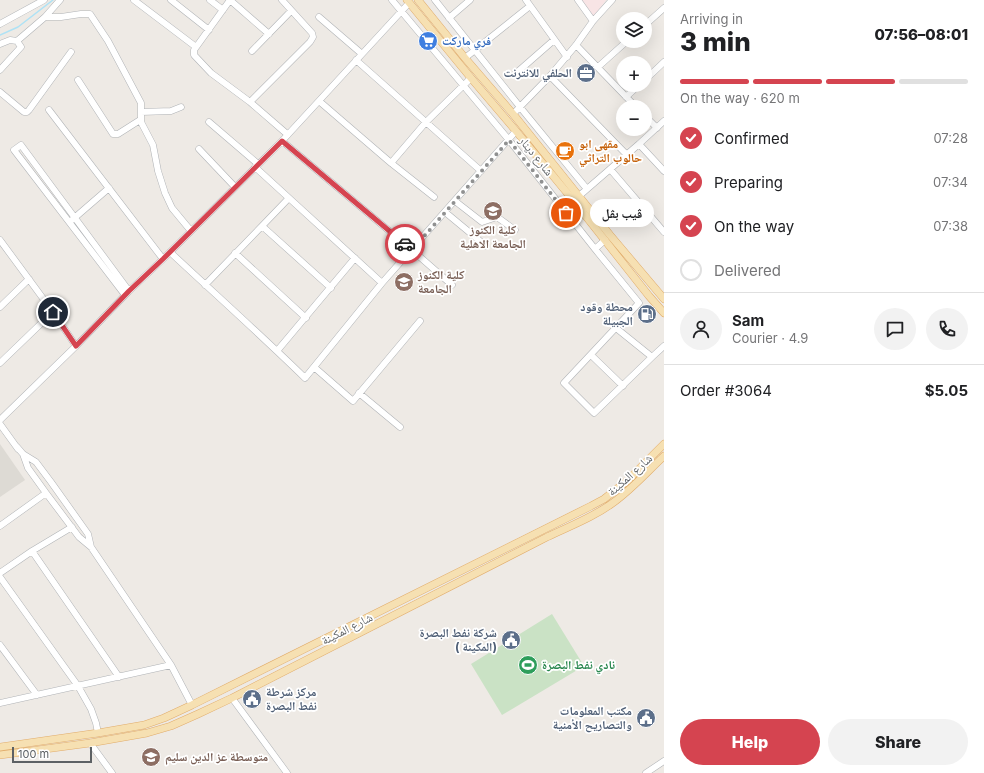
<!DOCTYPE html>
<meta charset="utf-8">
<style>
body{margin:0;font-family:Inter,"Noto Naskh Arabic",sans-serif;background:#f2f2f2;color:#202124;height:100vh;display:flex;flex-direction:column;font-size:15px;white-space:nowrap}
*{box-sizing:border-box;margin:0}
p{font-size:13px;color:#757577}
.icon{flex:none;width:22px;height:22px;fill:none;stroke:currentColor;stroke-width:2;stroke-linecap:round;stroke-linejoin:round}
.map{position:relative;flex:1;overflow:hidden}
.side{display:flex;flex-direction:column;background:#fff;width:320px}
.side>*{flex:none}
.buttons{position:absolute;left:616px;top:12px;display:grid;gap:8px}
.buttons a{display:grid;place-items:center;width:36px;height:36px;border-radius:50%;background:#fff;box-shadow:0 4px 16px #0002;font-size:20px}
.scale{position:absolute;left:12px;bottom:10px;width:80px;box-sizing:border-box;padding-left:4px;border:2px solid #5d6164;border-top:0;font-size:11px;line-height:14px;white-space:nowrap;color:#5d6164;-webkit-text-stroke:3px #fff;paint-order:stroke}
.pin{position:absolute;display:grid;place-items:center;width:34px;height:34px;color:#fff;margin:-17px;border:2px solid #fff;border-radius:50%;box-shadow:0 1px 4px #0007}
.courier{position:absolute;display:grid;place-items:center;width:40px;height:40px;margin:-20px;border:3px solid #d54450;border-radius:50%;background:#fff;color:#222;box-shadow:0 1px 5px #0007}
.bubble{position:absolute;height:28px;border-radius:14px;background:#fff;box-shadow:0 4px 16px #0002;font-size:13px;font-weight:800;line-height:28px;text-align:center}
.head em{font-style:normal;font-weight:800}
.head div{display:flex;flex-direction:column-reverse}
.head{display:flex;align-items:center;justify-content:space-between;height:68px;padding:0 16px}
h1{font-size:26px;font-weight:800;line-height:30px}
.bar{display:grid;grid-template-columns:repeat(4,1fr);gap:6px 4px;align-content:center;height:48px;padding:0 16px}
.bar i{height:5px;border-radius:3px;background:#e0e0e0}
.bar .current{background:#d54450}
.bar p{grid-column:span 4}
.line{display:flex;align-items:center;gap:10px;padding:0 16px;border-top:1px solid #e0e0e0}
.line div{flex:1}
.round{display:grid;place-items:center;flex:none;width:42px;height:42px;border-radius:21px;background:#f2f2f2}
ol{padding:0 16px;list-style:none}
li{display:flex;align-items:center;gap:12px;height:44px}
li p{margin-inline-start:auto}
li .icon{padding:4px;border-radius:50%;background:#d54450;color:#fff;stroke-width:4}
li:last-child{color:#757577}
li i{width:22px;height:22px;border:2px solid #e0e0e0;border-radius:50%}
.primary-button{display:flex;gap:8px;margin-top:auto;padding:8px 16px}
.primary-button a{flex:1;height:46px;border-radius:24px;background:#d54450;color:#fff;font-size:16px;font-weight:800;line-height:46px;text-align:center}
.primary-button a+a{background:#f2f2f2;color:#202124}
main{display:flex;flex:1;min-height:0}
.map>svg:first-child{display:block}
</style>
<main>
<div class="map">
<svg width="664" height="773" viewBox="0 0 664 773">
<rect width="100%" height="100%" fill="#eeeae5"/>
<!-- education -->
<path fill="#dddad4" d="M0,444l25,36 -25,17z"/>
<!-- medical -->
<path fill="#f8e4e5" d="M581,0h25l-13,18z"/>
<!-- green -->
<path fill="#cae2c5" d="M552,614l32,52 -82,49 -31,-51z"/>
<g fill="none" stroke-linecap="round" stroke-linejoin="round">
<!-- stream -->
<path stroke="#aee2f5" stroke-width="1.5" d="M0,35l18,-8 35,-27"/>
<!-- minor casing -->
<g stroke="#b0b3b6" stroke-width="7">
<path id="minor" d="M134,0l62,47
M171,0l38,30
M210,0l13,10
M230,0l-36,50v5l17,18 39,29 37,32
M230,0l39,34
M392,0l117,140 86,109 44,54 -75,80 30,30 58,-56 12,-11
M435,0l85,107 67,82
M526,0l41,57
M578,0l15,21
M45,17h16l20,-3h9l18,27 33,62v19l12,23 5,26 7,22 7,15 19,23
M319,17l43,37
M449,18l21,-18
M0,24l44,-24
M645,25l19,-17
M0,44l10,-4 7,1 28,-24 15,-17
M576,45l60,62
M252,51l39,-40
M465,58l65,-52
M356,60l125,111
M598,67l29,-26
M0,70l21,-23 -4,-6
M514,75l40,-35
M550,76l77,79
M78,80l35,54h5l22,-14
M645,80l19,-18
M0,92l24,20h3l2,-2 42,-58
M626,97l13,-12
M319,101l72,62 43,34
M250,102l60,-60 3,-5 -1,-4 -30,-33
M49,110l114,149
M141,112l30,-1 10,-4
M513,114l37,-38 26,-31 17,-24 19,-21
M645,116l12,12
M209,122l49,42
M282,141l130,109 40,35
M639,144l25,27
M199,149l36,38
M391,163l35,-41 45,-44
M255,167l127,116
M610,169l54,63
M579,196l60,-52 25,-23
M455,201l27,21 15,-5 18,13
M445,212l41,34
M72,220l37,-32
M262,226l69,62
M0,240l53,72 23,34
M595,249l10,-9
M170,252c45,42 91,83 135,126l77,-95 134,-152
M235,253l71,65
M205,285l57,-59 27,-28
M125,295l-111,-145 7,-5 108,146
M0,307l29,-28
M616,328l36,29
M277,351l78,-93
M591,355l32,31
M0,363l53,-51
M314,367l39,34 67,-80
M359,393l41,34
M0,420l76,-74 53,-55 34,-32 119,-118 127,-138
M0,424l18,25
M17,447l6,7 5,14 18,25 33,44 12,10 80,118 21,40
M23,454l13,8 15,20 37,52 3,13
M0,526l46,-33
M32,551l87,126
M0,573l32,-22 40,-24
M0,577l78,109 13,23 5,14 2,10
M0,645l37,50
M232,698l55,75
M0,703l171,-38
M90,743l22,30
M646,773l18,-12"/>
</g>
<!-- major casing -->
<g stroke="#e1ac6b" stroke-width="8">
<path id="major" d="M407,0l64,78 45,53 57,69 76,96 15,17
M418,0l47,58 48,56 97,121 54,64
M0,747l98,-14 46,-8 20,-7 28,-13 399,-199 13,-7 23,-18 37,-37
M0,755l90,-12 57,-10 24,-7 27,-12 34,-16 315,-161c23,-11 47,-20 67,-35 18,-13 34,-31 50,-46"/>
</g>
<!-- minor -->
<use href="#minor" stroke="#fff" stroke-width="6"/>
<!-- major -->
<use href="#major" stroke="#f6e0b2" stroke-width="7"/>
</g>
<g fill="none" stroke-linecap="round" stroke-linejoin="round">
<!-- done -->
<path stroke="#909191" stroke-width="4" stroke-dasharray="0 7.2" d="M405,244l7,6 97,-110 57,73"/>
<!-- route -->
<path stroke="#d54450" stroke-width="5" d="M53,312l23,34 53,-55 34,-32 119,-118 123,103"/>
</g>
<!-- icons -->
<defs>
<g id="supermarket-disc" transform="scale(1)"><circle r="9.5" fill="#3f7fe0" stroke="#fff"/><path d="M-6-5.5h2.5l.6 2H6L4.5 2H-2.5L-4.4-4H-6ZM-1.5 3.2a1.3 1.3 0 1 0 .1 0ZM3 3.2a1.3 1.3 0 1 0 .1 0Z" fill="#fff"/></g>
<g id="office-disc" transform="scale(1)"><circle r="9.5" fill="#5c6f8a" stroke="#fff"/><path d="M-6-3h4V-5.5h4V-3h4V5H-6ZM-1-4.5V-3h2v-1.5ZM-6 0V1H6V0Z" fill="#fff"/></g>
<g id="cafe-disc" transform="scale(1)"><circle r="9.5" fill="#e8710a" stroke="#fff"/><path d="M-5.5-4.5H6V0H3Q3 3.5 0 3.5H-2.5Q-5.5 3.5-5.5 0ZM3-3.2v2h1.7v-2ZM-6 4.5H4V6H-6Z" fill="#fff"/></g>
<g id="university-disc" transform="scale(1)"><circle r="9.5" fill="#8d6e63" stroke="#fff"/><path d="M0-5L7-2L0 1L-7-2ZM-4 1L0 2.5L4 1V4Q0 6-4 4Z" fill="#fff"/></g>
<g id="fuel-disc" transform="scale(1)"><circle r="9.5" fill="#5c6f8a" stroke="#fff"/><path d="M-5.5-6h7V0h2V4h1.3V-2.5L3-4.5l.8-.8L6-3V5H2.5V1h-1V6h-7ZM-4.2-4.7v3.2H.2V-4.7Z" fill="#fff"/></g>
<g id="civic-disc" transform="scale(1)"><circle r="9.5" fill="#5c6f8a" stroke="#fff"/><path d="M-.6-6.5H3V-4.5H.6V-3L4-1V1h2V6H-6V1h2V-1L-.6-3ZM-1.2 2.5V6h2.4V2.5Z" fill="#fff"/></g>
<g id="stadium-disc" transform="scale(1)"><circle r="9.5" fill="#2e9e5b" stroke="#fff"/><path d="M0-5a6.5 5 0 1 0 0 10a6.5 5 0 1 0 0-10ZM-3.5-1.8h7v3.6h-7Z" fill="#fff"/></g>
<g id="school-disc" transform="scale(1)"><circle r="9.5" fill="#8d6e63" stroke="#fff"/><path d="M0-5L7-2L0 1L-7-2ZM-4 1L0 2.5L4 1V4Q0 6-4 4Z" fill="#fff"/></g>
</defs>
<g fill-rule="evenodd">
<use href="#supermarket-disc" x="428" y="41"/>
<use href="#office-disc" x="586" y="73"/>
<use href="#cafe-disc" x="565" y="151"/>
<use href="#university-disc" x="493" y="211"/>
<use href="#university-disc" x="404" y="282"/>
<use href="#fuel-disc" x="647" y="314"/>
<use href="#civic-disc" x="511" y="640"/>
<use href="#stadium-disc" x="528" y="665"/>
<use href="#civic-disc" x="252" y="699"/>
<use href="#civic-disc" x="646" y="718"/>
<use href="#school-disc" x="151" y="757"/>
</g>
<g text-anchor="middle" stroke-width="3.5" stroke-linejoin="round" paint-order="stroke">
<!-- shop labels -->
<g font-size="12" font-weight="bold" fill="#366cbe" stroke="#fff" text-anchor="start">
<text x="442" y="45">فري ماركت</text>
</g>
<!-- service labels -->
<g font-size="12" font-weight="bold" fill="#4e5e75" stroke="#fff" text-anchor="end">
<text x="572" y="77">الحلفي للانترنت</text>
<text x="633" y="311">محطة وقود<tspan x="633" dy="14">الجبيلة</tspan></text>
<text x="497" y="637">شركة نفط البصرة<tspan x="497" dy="14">( المكينة)</tspan></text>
<text x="266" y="696" text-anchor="start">مركز شرطة<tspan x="266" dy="14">نفط البصرة</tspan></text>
<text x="632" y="715">مكتب المعلومات<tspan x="632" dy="14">والتصاريح الأمنية</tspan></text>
</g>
<!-- food labels -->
<g font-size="12" font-weight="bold" fill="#c56008" stroke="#fff" text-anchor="start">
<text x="579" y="148">مقهى ابو<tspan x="579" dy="14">حالوب التراثي</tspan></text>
</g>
<!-- street labels -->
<g font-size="12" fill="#5d6164" stroke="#fff">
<text transform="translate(536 156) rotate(51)" y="4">شارع دينار</text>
<text transform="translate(630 475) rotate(-42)" y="4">شارع المكينة</text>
<text transform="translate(347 629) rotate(-27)" y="4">شارع المكينة</text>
</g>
<!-- education labels -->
<g font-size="12" font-weight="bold" fill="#785e54" stroke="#fff" text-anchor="start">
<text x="493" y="234" text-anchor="middle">كلية الكنوز<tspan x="493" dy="14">الجامعة الاهلية</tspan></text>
<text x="418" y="279">كلية الكنوز<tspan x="418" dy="14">الجامعة</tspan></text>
<text x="165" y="761">متوسطة عز الدين سليم</text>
</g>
<!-- leisure labels -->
<g font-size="12" font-weight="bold" fill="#27864d" stroke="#fff" text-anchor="start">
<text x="542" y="669">نادي نفط البصرة</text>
</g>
</g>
</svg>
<div class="buttons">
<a><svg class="icon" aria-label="layers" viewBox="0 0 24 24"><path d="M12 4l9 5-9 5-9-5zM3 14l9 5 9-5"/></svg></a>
<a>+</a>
<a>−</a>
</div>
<div class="scale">100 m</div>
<div class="pin" style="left:566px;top:213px;background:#ea580c"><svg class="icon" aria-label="bag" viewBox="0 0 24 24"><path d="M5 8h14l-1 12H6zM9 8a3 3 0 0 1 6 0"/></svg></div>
<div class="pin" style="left:53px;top:312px;background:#1f2937"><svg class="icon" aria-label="home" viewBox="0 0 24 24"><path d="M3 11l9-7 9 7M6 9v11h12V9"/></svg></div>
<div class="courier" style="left:405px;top:244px"><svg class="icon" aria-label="car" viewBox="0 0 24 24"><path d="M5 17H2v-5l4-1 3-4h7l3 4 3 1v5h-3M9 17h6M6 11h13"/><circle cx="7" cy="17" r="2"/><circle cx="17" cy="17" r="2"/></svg></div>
<div class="bubble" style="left:590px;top:199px;width:64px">ڤيب بڤل</div>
</div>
<section class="side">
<div class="head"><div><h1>3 min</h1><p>Arriving in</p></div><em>07:56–08:01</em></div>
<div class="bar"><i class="current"></i><i class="current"></i><i class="current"></i><i></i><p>On the way · 620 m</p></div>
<ol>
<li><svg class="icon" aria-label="check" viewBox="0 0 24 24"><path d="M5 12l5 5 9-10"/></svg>Confirmed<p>07:28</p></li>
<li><svg class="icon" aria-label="check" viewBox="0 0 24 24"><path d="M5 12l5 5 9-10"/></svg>Preparing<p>07:34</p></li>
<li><svg class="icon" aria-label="check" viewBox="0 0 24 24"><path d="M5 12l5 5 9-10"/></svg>On the way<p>07:38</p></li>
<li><i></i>Delivered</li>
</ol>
<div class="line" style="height:72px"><a class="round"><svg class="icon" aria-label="person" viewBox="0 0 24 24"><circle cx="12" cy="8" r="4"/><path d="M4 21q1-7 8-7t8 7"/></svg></a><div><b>Sam</b><p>Courier · 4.9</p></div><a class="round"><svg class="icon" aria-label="chat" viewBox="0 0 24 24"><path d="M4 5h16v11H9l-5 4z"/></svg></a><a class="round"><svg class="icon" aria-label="phone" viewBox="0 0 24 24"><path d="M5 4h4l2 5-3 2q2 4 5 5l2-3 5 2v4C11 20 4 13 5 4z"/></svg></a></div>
<div class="line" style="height:52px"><div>Order #3064</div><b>$5.05</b></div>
<div class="primary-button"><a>Help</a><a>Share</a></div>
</section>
</main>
